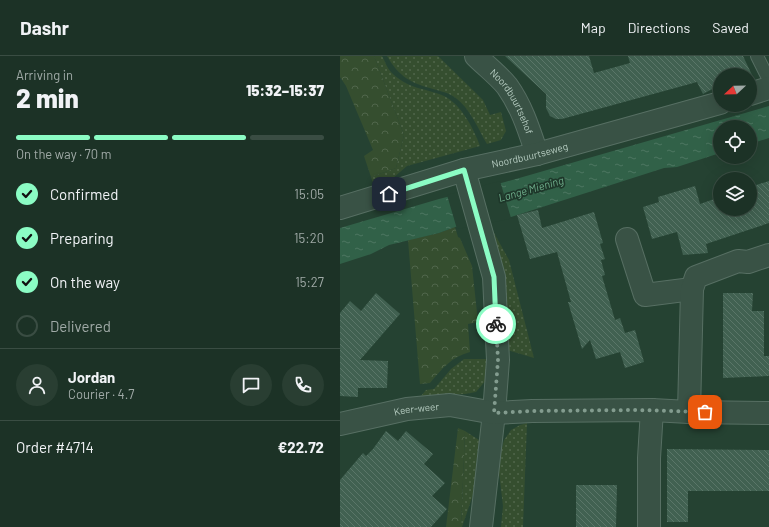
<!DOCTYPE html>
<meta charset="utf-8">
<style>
body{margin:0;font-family:Barlow,sans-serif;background:#293e32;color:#f1f3f6;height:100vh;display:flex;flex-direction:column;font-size:15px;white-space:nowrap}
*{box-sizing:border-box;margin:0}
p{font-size:13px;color:#a0aaa7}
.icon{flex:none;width:22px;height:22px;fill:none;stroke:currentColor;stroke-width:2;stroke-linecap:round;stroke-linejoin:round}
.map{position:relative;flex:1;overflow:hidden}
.panel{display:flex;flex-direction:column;background:#1c3226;width:340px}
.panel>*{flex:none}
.needle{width:26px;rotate:248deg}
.controls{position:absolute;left:373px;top:12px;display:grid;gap:8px}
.controls a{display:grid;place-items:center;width:44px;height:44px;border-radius:50%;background:#1c3226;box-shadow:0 4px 16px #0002,0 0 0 1px #3a4d43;font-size:20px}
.pin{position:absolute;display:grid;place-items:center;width:34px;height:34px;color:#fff;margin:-17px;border-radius:8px;box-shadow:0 2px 6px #0006}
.courier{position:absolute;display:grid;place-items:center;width:40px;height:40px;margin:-20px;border:3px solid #8bfcc4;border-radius:50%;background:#fff;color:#222;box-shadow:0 1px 5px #0007}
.headline em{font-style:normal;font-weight:800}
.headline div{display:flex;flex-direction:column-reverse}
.headline{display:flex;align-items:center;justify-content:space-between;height:68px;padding:0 16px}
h1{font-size:26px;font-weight:800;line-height:30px}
.bar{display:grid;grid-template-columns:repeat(4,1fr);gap:6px 4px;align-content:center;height:48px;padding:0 16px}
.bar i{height:5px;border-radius:3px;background:#3a4d43}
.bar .on{background:#8bfcc4}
.bar p{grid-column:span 4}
.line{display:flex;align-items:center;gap:10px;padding:0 16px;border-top:1px solid #3a4d43}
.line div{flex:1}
.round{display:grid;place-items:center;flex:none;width:42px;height:42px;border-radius:21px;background:#293e32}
ol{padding:0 16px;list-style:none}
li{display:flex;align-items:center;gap:12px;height:44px}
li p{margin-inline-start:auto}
li .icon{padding:4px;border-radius:50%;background:#8bfcc4;color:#111;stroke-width:4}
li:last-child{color:#a0aaa7}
li i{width:22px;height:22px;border:2px solid #3a4d43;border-radius:50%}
header{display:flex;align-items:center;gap:24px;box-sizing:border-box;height:56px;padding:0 20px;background:#1c3226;border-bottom:1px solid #3a4d43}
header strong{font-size:19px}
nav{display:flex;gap:22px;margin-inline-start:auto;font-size:14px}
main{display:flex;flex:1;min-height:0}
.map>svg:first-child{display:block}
</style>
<header>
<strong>Dashr</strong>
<nav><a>Map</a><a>Directions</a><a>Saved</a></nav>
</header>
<main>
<section class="panel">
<div class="headline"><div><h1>2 min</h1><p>Arriving in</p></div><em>15:32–15:37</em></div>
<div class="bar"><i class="on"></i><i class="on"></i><i class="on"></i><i></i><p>On the way · 70 m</p></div>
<ol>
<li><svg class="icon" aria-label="check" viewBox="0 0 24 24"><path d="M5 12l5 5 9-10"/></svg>Confirmed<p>15:05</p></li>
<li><svg class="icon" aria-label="check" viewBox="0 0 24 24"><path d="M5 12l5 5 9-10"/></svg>Preparing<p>15:20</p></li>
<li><svg class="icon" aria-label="check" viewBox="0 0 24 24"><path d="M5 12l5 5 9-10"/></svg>On the way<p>15:27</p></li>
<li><i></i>Delivered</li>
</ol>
<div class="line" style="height:72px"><a class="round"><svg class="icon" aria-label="person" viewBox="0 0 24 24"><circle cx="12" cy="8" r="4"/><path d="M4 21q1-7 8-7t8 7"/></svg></a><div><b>Jordan</b><p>Courier · 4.7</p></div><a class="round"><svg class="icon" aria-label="chat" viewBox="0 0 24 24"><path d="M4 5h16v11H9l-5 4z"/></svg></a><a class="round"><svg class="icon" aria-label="phone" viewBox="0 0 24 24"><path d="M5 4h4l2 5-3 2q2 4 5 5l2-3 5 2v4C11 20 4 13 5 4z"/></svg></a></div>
<div class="line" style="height:52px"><div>Order #4714</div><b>€22.72</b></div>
</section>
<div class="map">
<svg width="429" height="471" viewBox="0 0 429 471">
<defs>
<pattern id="grass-dots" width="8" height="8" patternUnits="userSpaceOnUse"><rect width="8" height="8" fill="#354e2f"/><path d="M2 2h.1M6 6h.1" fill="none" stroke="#50664b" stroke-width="1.8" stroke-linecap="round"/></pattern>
<pattern id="forest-crowns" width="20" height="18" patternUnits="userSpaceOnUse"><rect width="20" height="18" fill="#354e2f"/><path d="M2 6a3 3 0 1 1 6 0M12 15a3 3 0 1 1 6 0" fill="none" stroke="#50664b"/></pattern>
<pattern id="water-ripples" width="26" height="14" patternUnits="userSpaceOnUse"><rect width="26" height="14" fill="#316148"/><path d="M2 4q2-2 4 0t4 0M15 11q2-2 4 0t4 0" fill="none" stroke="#4d7661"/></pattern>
<pattern id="building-back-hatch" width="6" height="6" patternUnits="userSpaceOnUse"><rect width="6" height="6" fill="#416151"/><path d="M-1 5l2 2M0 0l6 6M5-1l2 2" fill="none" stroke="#5a7668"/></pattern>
</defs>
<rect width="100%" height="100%" fill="#254232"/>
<!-- grass -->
<path fill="url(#grass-dots)" d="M34,0h8c3,5 5,12 9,16 16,17 34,16 53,24 17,8 30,33 36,50l-73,20 -14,12 -20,5 -2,-6 25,-9 8,-33z
M47,0h51l45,44 7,15 11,-3 5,19 -5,9 -14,4c-10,-17 -18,-39 -36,-49 -5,-3 -12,-4 -18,-6 -22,-6 -34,-12 -46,-33z
M153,175l16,29 25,98 -27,-8z
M124,303h23v20l-11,13 -11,2 -44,2 5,-6 8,-1 17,-20z
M187,367l-4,104h-22l2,-21 -5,-42 6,-24 7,-10 9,-5z
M125,375l14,9 -6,55 -11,32h-1z"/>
<!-- forest -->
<path fill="url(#forest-crowns)" d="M0,0h34l30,79 -8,33 -25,9 -7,-21 9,-6 -27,-64 -6,-9z
M115,171l3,10 2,1 12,28 6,56 -10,2 2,28c-19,5 -28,17 -40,31l-10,1 -12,-144 31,-7z
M118,372l7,3 -4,96h-15z"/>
<!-- water -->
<path fill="url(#water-ripples)" d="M429,50v32l-19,6v-17h-30v26l-43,14 -13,1 -153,49 -56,10 -16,6 -50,12 -18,9 -31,10v-36l99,-29 66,-17z"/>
<!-- pier -->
<path fill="#254232" d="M160,125l11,37 4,-1v1l-58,11 -10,-34z"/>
<!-- building -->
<path fill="url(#building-back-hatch)" d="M165,0h84l5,17 36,-10 -2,-7h115l9,19h-32v10l-17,9 -6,-12 -135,37h-6l-6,-3 -4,-8v-14z
M429,125v42l-63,21 2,9 -25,2 -6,-23 -25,7 -9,-32 16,-5 -1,-5 37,-11 5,18 20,-7v12h30v-22z
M198,154l4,18 52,-16 9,31 -3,1 5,15 -4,1 4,15 -3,1 13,44 5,-2 5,15 10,-3 9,32 -19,6 -5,-16 -24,7 -6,-19 -8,9 -14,-47h3l-14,-50 -27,7 -13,-44z
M36,237l24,21 -40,46 28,1 -1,27h-29v9l-18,-1v-83l10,-12 11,10z
M383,237h30l-1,18h12v45h5v20l-46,2z
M46,375l12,10 8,-10 27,23 -9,10 21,19 -13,13 15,13 -16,18h-91v-47l23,-27 3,3 7,-7z
M327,393l102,1v41h-81v31h-21z
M236,429h41l-1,42h-40z"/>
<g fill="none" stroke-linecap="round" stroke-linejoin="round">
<!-- lane casing -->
<g stroke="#576f63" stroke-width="14">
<path id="lane" d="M417,0l12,24"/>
</g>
<!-- street casing -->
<g stroke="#576f63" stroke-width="24">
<g id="street">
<path id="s1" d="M136,0c10,10 22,19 31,30 15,21 22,44 30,68"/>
<path d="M410,38l19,-6"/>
<path d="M124,114l30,107 4,83 -4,53 -13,114"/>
<path id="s2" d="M0,152l124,-38 73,-16 183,-51"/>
<path d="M287,183l18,56 47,-6"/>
<path d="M349,356l3,-123 4,-12 42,-16 10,1 21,-7"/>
<path id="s3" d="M0,368l67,-15 43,-4 44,8 38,-2 120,-1 37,2 80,1"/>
<path d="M309,471v-69l3,-48"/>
</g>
</g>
<!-- lane -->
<use href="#lane" stroke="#395245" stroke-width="12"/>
<!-- street -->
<use href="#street" stroke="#395245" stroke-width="22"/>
</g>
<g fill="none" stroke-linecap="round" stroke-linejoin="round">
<!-- done -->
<path stroke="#839c8f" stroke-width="4" stroke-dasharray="0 7.2" d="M156,268l2,36 -4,53 38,-2 105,-1 68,2"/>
<!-- route -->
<path stroke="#8bfcc4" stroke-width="5" d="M49,138l75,-24 30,107 2,47"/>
</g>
<g text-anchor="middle" stroke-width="3.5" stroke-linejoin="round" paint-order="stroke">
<!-- street labels -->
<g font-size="10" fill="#b6ccc1" stroke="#1e372a">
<text dy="4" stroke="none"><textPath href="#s1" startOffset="59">Noordbuurtsehof</textPath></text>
<text dy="4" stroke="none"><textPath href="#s2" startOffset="197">Noordbuurtseweg</textPath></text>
<text dy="4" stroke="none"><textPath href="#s3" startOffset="78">Keer-weer</textPath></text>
</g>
<!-- water labels -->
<g font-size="11" font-style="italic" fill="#6eac8a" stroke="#1e372a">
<text transform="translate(191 133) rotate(-16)" y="4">Lange Miening</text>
</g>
</g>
</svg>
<div class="controls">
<a><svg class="needle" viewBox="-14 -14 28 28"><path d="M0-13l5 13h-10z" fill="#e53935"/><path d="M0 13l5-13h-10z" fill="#a0aaa7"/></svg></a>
<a><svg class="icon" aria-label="locate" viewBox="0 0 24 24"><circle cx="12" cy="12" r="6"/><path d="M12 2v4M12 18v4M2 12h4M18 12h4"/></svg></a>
<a><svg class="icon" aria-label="layers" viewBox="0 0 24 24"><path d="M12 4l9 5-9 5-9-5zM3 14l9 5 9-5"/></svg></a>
</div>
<div class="pin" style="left:365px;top:356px;background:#ea580c"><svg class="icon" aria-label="bag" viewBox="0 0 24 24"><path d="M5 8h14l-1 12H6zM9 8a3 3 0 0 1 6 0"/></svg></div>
<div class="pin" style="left:49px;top:138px;background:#1f2937"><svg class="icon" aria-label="home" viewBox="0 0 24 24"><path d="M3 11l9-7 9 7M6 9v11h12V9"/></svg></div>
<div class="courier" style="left:156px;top:268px"><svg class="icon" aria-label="bike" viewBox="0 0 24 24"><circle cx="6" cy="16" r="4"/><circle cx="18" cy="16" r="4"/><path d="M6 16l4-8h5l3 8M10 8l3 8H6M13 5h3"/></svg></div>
</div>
</main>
